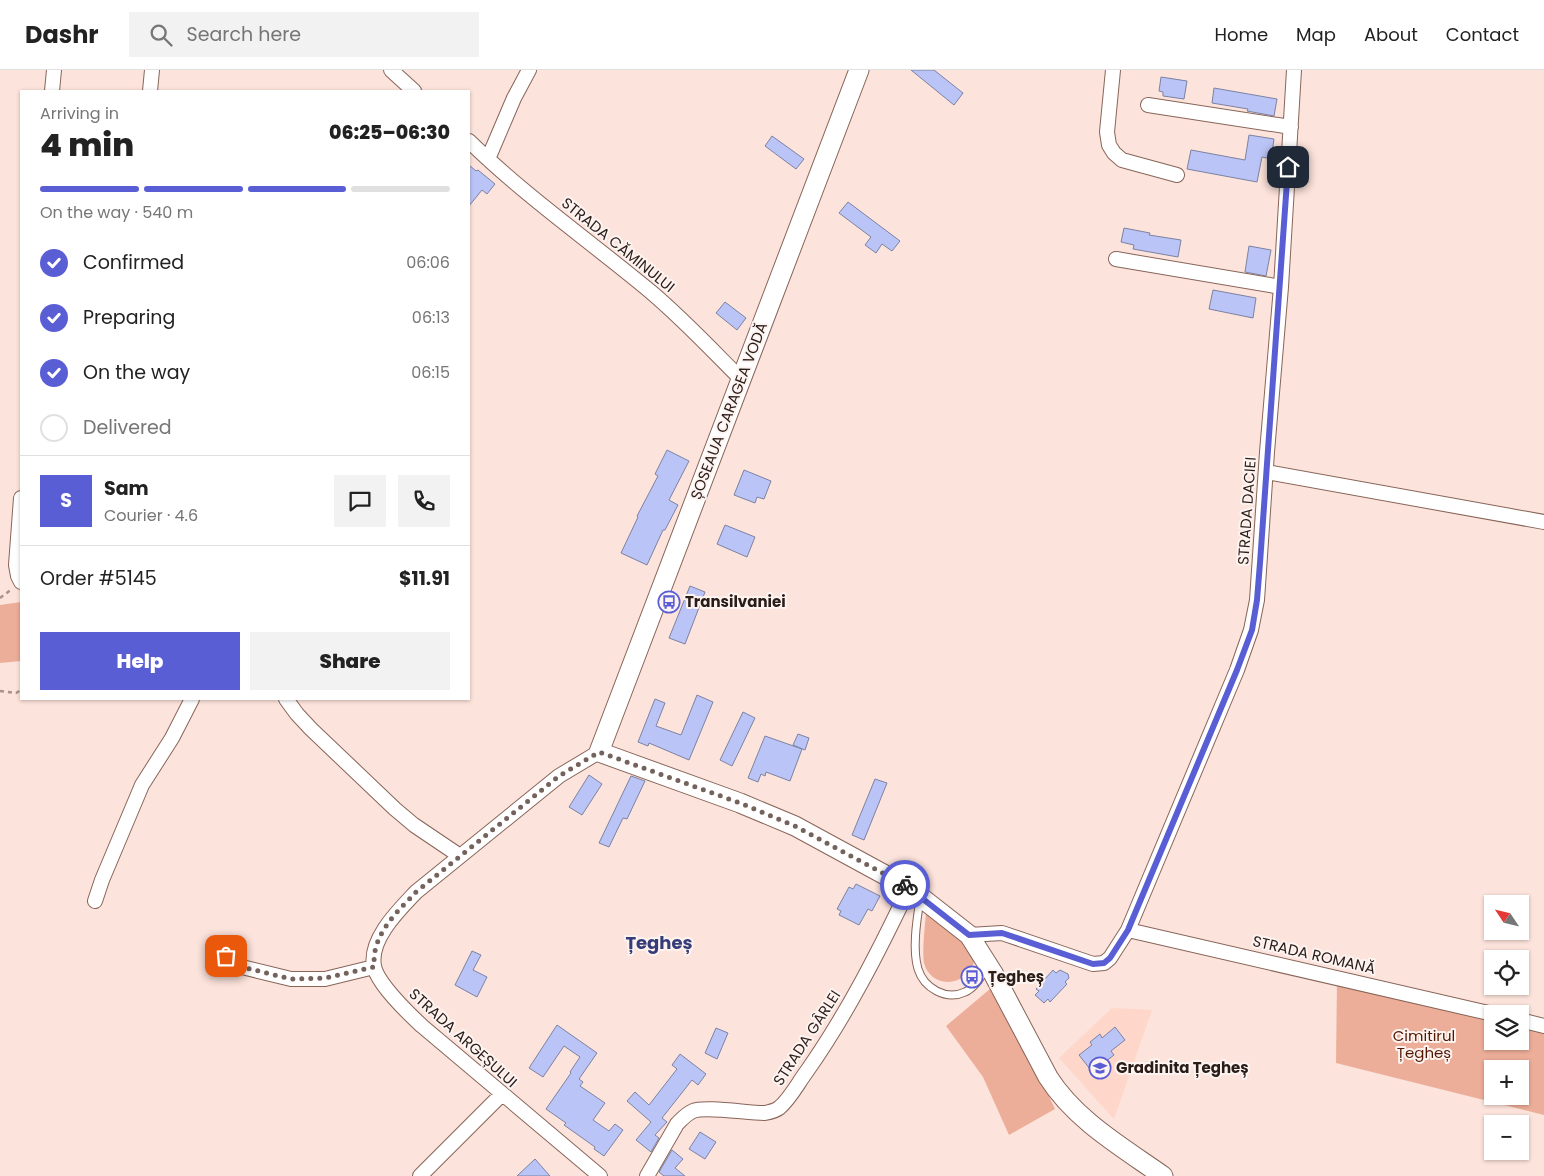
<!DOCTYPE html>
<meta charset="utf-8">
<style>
body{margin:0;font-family:Poppins,sans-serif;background:#f2f2f2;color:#222;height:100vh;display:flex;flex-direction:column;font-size:19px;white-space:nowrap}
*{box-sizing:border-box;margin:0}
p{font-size:16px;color:#767676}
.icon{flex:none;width:28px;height:28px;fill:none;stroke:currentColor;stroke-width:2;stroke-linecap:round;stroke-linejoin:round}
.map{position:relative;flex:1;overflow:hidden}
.side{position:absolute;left:20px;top:20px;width:450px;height:610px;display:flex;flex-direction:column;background:#fff;border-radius:0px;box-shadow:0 1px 4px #0004}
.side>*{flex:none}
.needle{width:32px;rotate:305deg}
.fabs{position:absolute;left:1484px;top:825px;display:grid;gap:10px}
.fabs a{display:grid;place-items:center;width:45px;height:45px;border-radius:0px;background:#fff;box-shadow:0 1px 4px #0004;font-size:25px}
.pin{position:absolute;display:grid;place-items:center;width:42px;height:42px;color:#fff;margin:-21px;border-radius:10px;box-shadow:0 2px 8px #0006}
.courier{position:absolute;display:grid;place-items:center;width:50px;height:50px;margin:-25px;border:4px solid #5a5ed5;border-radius:50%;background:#fff;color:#222;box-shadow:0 1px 6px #0007}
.summary em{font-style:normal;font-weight:800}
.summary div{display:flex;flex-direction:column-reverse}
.summary{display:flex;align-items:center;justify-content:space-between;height:85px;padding:0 20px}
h1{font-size:32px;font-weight:800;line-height:38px}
.bar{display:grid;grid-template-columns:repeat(4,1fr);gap:8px 5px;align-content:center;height:60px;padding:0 20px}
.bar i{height:6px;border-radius:4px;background:#e0e0e0}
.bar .on{background:#5a5ed5}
.bar p{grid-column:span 4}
.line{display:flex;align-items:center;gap:12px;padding:0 20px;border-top:1px solid #e0e0e0}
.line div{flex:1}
.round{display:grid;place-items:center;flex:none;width:52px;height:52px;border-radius:0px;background:#f2f2f2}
ol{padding:0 20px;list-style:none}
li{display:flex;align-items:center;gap:15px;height:55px}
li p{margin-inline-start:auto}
li .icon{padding:5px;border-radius:50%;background:#5a5ed5;color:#fff;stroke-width:4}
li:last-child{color:#767676}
li i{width:28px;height:28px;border:2px solid #e0e0e0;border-radius:50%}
.action{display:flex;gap:10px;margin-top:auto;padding:10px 20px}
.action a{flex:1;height:58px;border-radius:0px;background:#5a5ed5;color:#fff;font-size:20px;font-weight:800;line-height:58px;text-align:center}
.action a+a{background:#f2f2f2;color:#222}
header{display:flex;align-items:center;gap:30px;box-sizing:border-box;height:70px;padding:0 25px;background:#fff;border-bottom:1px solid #e0e0e0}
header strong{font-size:24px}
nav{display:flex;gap:28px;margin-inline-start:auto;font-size:18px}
.search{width:350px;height:45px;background:#f2f2f2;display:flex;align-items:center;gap:12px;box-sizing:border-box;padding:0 18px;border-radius:0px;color:#767676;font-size:19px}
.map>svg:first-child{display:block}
</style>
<header>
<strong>Dashr</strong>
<div class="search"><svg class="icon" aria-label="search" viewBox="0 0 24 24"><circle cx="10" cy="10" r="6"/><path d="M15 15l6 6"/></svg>Search here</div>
<nav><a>Home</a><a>Map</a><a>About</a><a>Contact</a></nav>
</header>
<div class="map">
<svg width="1544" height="1106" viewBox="0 0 1544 1106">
<rect width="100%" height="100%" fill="#fce3db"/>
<!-- built -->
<path fill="#fed7ca" d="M1112,938l40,2 -38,109 -55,-61z"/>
<!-- green -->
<path fill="#ecae98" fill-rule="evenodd" d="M21,532v59l-21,2v-58z
M926,843c7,4 16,8 23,14 7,5 24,25 25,34 0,4 -3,6 -5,10 -13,17 -39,14 -45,-8 -2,-12 1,-38 2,-50z
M1337,912l155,38v21h28v-15l24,6v83l-208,-52zM1492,999h28v27h-28z
M990,919l34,55 31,65 -46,26 -26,-58 -37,-51z"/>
<!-- building -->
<path fill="#bbc4f6" stroke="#7c82a2" d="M911,0h23l29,23 -9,12z
M1161,7l26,4 -3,18 -21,-3v-4l-4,-1z
M1214,18l63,11 -3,17 -27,-5 1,-2 -36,-6z
M1249,65l25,4 -3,20 -9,-2 -5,25 -70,-13 4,-19 54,10z
M772,66l32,23 -8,10 -31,-23z
M469,95l7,6 2,-1 17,14 -8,10 -5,-4 -13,16z
M848,132l52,39 -8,10 -10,-7 -6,9 -11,-8 6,-8 -32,-24z
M1124,158l26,5 -1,2 32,5 -3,17 -45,-8 1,-4 -13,-3z
M1249,176l22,4 -5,26 -21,-4z
M1213,220l43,8 -3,20 -44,-9z
M725,232l21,16 -9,12 -21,-17z
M667,380l22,11 -20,39 9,5 -13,25h-2l-16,35 -26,-12 17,-36 -1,-1 21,-40 -3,-2z
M744,400l27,11 -7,18 -7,-2 -2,6 -21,-8z
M725,455l30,12 -8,20 -30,-13z
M690,516l15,6 -20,52 -16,-6z
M697,625l16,7 -24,58 -40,-17 -1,3 -10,-4 17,-43 10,4 -9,23 25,9z
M743,642l12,6 -23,48 -12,-6z
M798,664l11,4 -4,12 -12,-5z
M765,666l37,13 -12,32 -24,-9 -1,4 -4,-2 -3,8 -10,-4z
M589,705l13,9 -20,31 -13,-8z
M631,706l14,5 -18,38 -4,-1 -14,29 -10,-4z
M875,709l12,4 -23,57 -12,-5z
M856,814l24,12 -8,15 -4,-2 -9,16 -20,-10 2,-4 -4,-2 12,-22 4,2z
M472,881l9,4 -8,15 14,7 -10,20 -22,-12z
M1053,900l3,3 4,-3 8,4 1,4 -4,4 2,2 -17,18 -2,-3 -4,4 -9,-8 4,-4 -3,-2z
M557,955l40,28 -18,26 4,3 -3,4 25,17 -12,17 16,11 6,-7 8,6 -19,26 -10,-7 1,-2 -31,-22 2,-2 -20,-14 25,-36 -1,-1 10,-15 -16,-11 -21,31 -14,-9z
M1115,957l10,13 -14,11 3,4 -9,7 -3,-3 -12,10 -11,-14 13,-10 -2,-3 10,-8 2,4z
M716,958l12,5 -11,26 -12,-6z
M680,984l26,20 -8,11 -6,-5 -30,38 5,4 -12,13 4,3 -8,14 -15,-12 15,-18 -24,-21 8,-9 14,13 28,-36 -5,-4z
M700,1062l16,10 -11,17 -16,-10z
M672,1080l11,9 -8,9 10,8h-21l-5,-4z
M535,1089l15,17h-33z"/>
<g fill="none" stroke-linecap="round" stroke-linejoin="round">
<!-- lane casing -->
<g stroke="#886559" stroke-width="9">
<path id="lane" d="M920,829c-3,20 -8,50 -2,70 6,19 28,32 47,23 10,-4 17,-16 22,-26"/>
</g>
<!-- street casing -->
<g stroke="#886559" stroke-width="16">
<path id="street" d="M391,0l23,21
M1113,0l-6,62 2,13 5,8 8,7 55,15
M52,21l2,-21
M150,21l2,-21
M1148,35l143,22
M469,71c56,55 122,101 182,151 32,27 61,58 90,87
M488,89l26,-61 15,-28
M1116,189l165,28
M1266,402l278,50
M21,428l-5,67 2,11 3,6
M286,629l11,15 14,15 84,80 19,16 46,31
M599,682l-40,24 -143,116c-17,18 -47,47 -42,74 3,17 35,48 48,60l178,150
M95,831l7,-21 40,-95 30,-47 20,-39
M1128,860l365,84
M969,865l33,-2 91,31 11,-1 6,-5 18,-28 109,-260 14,-40 6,-30 10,-148 14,-165 13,-217
M223,877l3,9 12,10 53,13h34l49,-12
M1520,950l24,6
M420,1106l82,-82
M647,1106l30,-52c5,-5 9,-10 16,-13 12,-5 55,2 72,2 5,-1 10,-2 14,-5 11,-9 19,-25 28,-37 40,-57 72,-120 102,-183"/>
</g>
<!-- secondary casing -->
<g stroke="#886559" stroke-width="21">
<path id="secondary" d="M859,0l-260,682 141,51 55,23 114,62 60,47 24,38 55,104c27,43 74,70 115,99"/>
</g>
<!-- path -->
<path stroke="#a8938c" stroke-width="2.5" stroke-dasharray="4 4" stroke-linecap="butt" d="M0,528l12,-9
M0,621l16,2 5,-3"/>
<!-- lane -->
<use href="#lane" stroke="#fff" stroke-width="7"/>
<!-- street -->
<use href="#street" stroke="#fff" stroke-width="14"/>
<!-- secondary -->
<use href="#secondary" stroke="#fff" stroke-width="19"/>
</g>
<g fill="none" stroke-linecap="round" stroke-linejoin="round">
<!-- done -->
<path stroke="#74625c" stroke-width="5" stroke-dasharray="0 9" d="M226,886l12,10 53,13 34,-1 49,-11c0,-5 0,-11 1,-16 5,-24 25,-42 41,-59l143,-116 40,-24 141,51 55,23 110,59"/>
<!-- route -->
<path stroke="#5a5ed5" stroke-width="6" d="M905,815l64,50 33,-2 91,31 11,-1 6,-5 18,-28 109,-260 15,-40 5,-30 3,-37 28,-396"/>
</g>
<!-- icons -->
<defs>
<g id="bus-ring" transform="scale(1.125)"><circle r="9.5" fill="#fdf4f2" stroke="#5a5ed5" stroke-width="1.5"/><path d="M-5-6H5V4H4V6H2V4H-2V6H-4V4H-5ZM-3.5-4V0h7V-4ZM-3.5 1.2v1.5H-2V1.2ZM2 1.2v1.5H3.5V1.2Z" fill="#5a5ed5"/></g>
<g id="school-ring" transform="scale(1.125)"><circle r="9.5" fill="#fdf4f2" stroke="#5a5ed5" stroke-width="1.5"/><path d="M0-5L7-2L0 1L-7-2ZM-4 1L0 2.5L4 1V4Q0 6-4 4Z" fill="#5a5ed5"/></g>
</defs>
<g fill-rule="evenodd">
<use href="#bus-ring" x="669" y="532"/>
<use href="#bus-ring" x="972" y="907"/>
<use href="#school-ring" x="1100" y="998"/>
</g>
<g text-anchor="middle" stroke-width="4" stroke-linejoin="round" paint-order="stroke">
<!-- street labels -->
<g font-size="15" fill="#2a1c17" stroke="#fdf4f2">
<text transform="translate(618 175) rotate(39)" y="5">STRADA CĂMINULUI</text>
<text transform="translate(729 341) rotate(-69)" y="5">ȘOSEAUA CARAGEA VODĂ</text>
<text transform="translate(1247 441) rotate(-86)" y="5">STRADA DACIEI</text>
<text transform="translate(1314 885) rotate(13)" y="5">STRADA ROMANĂ</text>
<text transform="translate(463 968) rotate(42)" y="5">STRADA ARGEȘULUI</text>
<text transform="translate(807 968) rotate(-57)" y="5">STRADA GÂRLEI</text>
</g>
<!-- poi labels -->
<g font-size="15" font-weight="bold" fill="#2a1c17" stroke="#fdf4f2" text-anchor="start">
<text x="685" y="537">Transilvaniei</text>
<text x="988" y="912">Țegheș</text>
<text x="1116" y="1003">Gradinita Țegheș</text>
</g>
<!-- park labels -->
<g font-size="15" fill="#531700" stroke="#fdf4f2">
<text x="1424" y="971">Cimitirul<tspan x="1424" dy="17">Țegheș</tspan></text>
</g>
<!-- quarter labels -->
<g font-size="18" font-weight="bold" fill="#373c78" stroke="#fdf4f2">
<text x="659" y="879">Țegheș</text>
</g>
</g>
</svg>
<div class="fabs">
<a><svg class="needle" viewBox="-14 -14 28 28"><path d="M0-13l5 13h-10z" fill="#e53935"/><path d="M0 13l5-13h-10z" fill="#767676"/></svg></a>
<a><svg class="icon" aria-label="locate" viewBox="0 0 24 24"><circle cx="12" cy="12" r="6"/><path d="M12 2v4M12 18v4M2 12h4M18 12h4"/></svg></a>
<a><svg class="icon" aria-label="layers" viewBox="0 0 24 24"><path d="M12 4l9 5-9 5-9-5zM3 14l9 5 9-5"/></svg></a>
<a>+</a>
<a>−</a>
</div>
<div class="pin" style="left:226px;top:886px;background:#ea580c"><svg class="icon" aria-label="bag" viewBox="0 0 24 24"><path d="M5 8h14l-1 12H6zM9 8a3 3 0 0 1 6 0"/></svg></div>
<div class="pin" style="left:1288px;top:97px;background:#1f2937"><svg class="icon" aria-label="home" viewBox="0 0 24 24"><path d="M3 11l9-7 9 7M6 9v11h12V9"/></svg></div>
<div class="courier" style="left:905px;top:815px"><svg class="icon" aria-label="bike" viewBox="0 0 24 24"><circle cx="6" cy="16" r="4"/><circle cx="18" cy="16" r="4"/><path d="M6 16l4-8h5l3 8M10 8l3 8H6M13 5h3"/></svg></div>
<section class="side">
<div class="summary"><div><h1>4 min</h1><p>Arriving in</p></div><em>06:25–06:30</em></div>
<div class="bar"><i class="on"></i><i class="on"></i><i class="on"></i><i></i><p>On the way · 540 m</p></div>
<ol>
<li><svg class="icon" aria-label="check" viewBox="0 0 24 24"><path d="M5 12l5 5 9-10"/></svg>Confirmed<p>06:06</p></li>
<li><svg class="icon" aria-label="check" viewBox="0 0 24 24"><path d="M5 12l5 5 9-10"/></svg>Preparing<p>06:13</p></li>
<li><svg class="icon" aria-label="check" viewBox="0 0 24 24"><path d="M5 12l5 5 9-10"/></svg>On the way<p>06:15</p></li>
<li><i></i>Delivered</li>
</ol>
<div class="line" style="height:90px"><b class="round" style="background:#5a5ed5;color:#fff">S</b><div><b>Sam</b><p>Courier · 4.6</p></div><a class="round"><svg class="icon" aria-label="chat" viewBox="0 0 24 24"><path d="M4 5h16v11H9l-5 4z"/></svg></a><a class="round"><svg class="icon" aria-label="phone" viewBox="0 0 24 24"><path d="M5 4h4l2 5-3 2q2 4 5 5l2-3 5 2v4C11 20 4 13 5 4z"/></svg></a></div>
<div class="line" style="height:65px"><div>Order #5145</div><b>$11.91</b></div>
<div class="action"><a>Help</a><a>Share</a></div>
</section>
</div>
